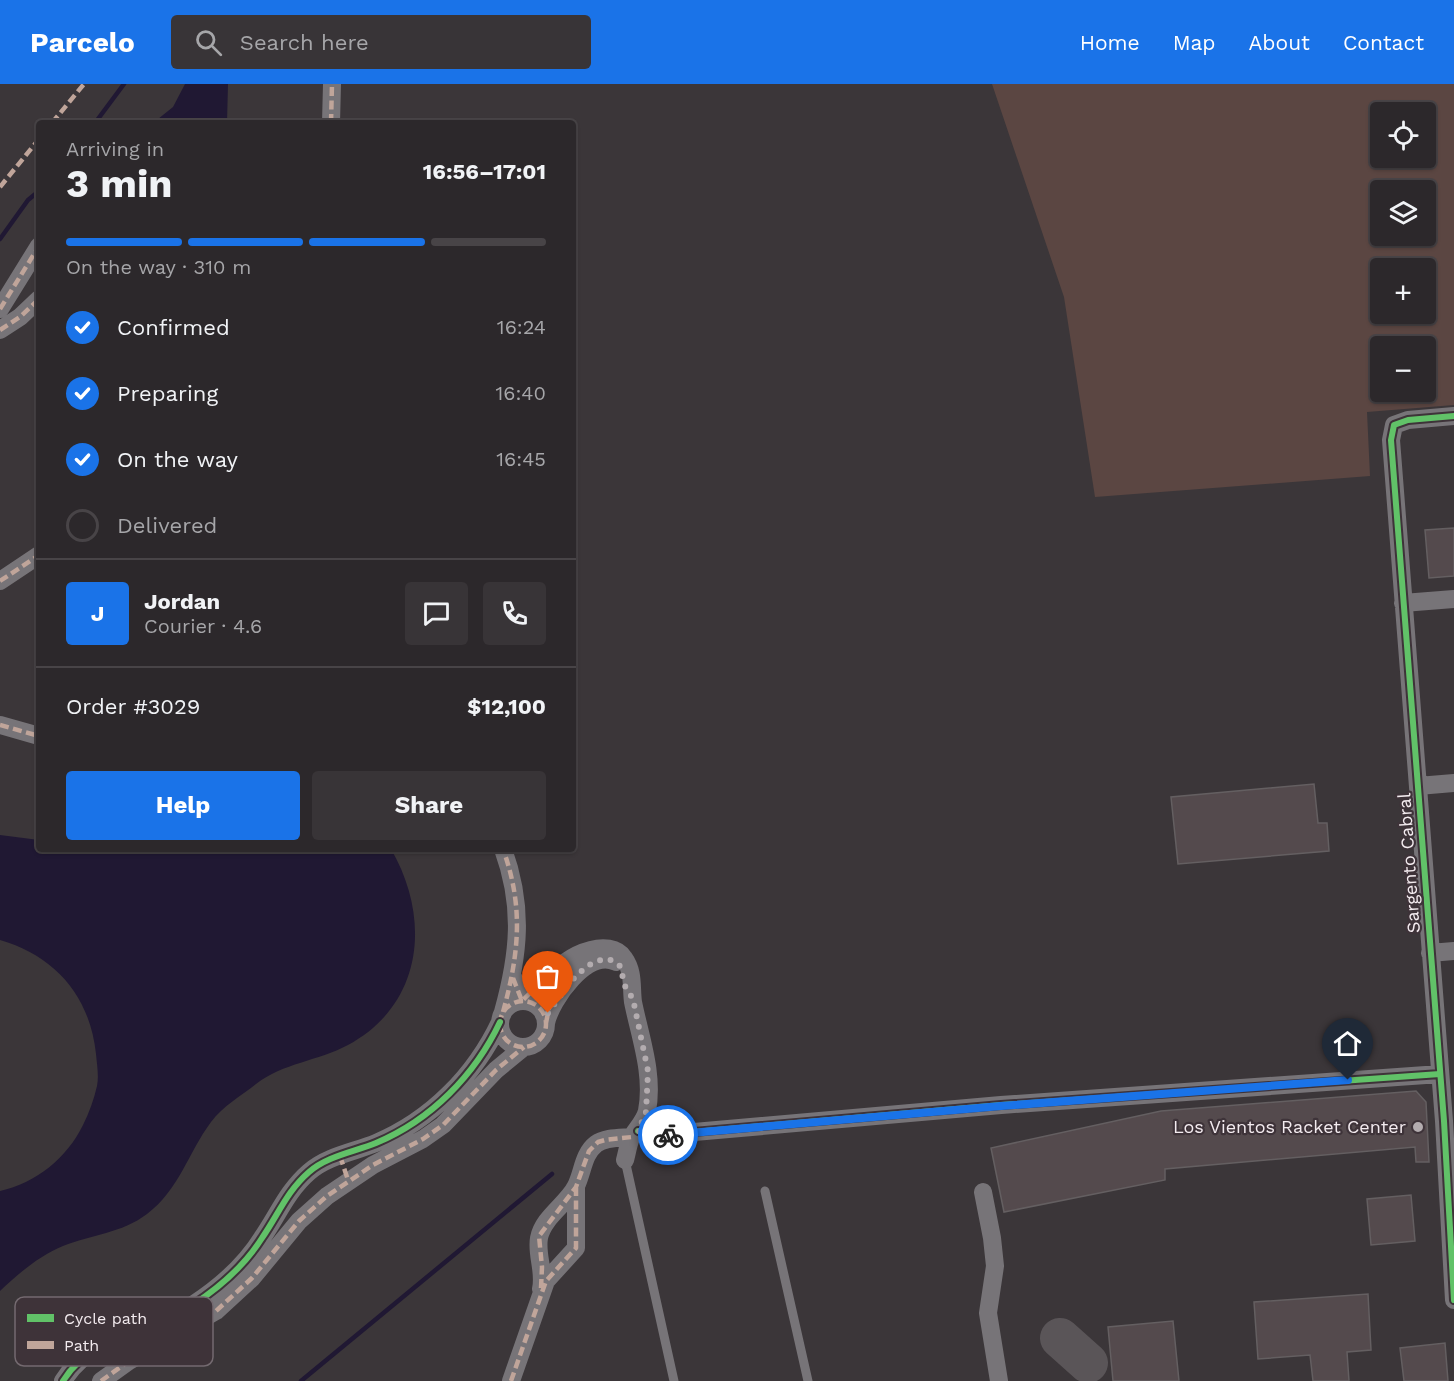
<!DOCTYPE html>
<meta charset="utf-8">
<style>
body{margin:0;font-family:"Work Sans",sans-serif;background:#383437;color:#f1f3f6;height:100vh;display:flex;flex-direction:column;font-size:22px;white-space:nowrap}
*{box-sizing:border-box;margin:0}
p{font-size:20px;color:#a6a6a9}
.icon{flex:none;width:33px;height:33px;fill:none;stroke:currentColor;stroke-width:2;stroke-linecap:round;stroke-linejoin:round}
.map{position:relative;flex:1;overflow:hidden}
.details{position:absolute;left:36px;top:36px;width:540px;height:732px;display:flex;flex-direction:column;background:#2c282b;border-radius:6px;box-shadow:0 2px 4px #0004,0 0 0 2px #484447}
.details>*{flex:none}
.fabs{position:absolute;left:1370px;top:18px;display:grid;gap:12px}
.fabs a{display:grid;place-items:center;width:66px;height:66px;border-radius:6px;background:#2c282b;box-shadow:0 2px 4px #0004,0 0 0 2px #484447;font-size:30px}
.pin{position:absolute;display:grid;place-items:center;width:51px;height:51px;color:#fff;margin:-62px -26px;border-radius:50% 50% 50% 0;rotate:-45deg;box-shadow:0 0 6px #0007}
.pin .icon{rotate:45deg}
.courier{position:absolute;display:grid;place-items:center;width:60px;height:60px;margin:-30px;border:4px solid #1a73e8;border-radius:50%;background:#fff;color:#222;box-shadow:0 2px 8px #0007}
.overview em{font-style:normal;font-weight:700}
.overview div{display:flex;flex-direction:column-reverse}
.overview{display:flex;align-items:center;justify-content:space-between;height:102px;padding:0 30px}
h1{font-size:39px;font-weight:700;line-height:45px}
.bar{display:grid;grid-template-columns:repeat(4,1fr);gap:9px 6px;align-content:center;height:72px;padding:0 30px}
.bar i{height:8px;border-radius:4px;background:#484447}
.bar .current{background:#1a73e8}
.bar p{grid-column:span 4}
.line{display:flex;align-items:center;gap:15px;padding:0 30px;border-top:2px solid #484447}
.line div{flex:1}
.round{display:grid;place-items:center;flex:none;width:63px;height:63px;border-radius:6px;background:#383437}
ol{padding:0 30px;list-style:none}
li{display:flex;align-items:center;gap:18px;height:66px}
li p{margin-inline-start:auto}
li .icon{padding:6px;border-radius:50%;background:#1a73e8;color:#fff;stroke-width:4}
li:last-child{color:#a6a6a9}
li i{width:33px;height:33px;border:3px solid #484447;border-radius:50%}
.button{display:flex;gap:12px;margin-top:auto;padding:12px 30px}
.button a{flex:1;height:69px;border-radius:6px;background:#1a73e8;color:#fff;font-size:24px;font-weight:700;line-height:69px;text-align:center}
.button a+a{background:#383437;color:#f1f3f6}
header{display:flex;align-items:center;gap:36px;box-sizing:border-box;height:84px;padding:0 30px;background:#1a73e8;color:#fff}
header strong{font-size:28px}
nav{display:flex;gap:33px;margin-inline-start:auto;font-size:21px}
.search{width:420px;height:54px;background:#383437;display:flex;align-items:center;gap:15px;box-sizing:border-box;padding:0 21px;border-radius:6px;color:#a6a6a9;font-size:22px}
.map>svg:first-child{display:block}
</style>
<header>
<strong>Parcelo</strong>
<div class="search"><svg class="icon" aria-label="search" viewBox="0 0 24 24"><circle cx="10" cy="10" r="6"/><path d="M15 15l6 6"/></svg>Search here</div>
<nav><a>Home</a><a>Map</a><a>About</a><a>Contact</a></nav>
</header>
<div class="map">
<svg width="1454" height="1297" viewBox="0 0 1454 1297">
<rect width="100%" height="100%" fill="#3b3639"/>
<!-- green -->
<path fill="#5b4642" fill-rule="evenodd" d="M992,0h462v321l-87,7 3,64 -275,21 -31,-200zM1380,28h45v46h-45zM1380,106h45v46h-45zM1380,184h45v46h-45zM1380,262h45v46h-45z"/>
<!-- water -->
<path fill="#201833" d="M185,0h43l-1,39h-74l20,-16z
M0,751l39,5v9h352c40,69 33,155 -43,196 -30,16 -65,18 -92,39 -15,12 -33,22 -45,38 -23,31 -32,68 -64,92 -25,19 -56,21 -84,32 -24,10 -44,27 -63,45v-100c36,-8 67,-33 83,-66 6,-12 11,-26 14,-39 2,-10 0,-21 -1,-32 -6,-58 -41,-98 -96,-114z"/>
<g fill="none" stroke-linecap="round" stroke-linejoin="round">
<!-- stream -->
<path stroke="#201833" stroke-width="4.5" d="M95,39l29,-39
M0,155l28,-39 11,-9
M301,1297l251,-207"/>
<!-- taxiway -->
<path stroke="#5a5558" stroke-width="40" d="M1060,1254l28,25"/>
</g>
<!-- building -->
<path fill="#544a4d" stroke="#645f61" stroke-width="1.5" d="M1454,444v48l-25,2 -4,-48z
M1314,700l4,39h9l2,28 -151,13 -7,-67z
M1416,1007l10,11 3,60h-13l-1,-15 -250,22v11l-161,32 -13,-64 170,-37z
M1411,1111l4,46 -44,4 -4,-46z
M1368,1210l3,56 -24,2 2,29h-36l-3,-26 -52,4 -4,-57z
M1173,1237l6,60h-66l-5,-54z
M1445,1259l3,38h-44l-4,-33z"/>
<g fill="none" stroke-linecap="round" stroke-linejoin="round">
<!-- service -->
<path stroke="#777478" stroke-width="9" d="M625,1076l49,221
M765,1107l43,190"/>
<!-- minor -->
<path stroke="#777478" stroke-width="18" d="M331,39l1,-39
M0,225l39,-63
M0,246l20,-13 19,-18
M1454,332l-46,4 -14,5 -3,15 53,681 10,179
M0,497l39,-26
M1403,519l51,-4
M0,641l39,11
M1418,702l36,-3
M1430,869l24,-2
M513,893l9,24c25,-18 37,-43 69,-51 11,-3 26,-3 33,8 10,14 7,29 9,44 7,35 21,72 14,109 -3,11 -11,18 -16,27 -3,7 -4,15 -6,22
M500 940a23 23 0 1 1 46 0a23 23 0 1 1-46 0Z
M503,928c16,-58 21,-105 0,-163
M546,939c5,-23 41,-75 70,-61
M638,1047l22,4 341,-30 439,-31
M983,1108l9,46 3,28 -7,47 11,68
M541,1205c4,-18 -5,-34 -2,-51 4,-21 28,-34 37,-52 7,-14 7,-32 20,-42 9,-7 24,-6 36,-7
M63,1297c21,-34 52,-41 87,-53 15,-6 30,-15 44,-24 26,-17 51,-39 68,-66 16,-23 25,-47 47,-66 18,-16 45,-20 67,-29 55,-23 99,-68 124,-121
M101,1297l28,-20 87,-50 36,-33 47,-57 28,-25 46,-31 50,-26 20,-14 53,-55 28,-23
M511,1297l35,-100 30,-33v-61"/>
<!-- quiet -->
<path stroke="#c0a59a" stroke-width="4.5" stroke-dasharray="9 4.5" stroke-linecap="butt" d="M52,39l32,-39
M331,39l1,-39
M0,103l39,-48
M0,225l39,-63
M0,246l20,-13 19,-18
M0,497l39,-26
M0,641l39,11
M513,894l9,23 31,-31
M500 940a23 23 0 1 1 46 0a23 23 0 1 1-46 0Z
M503,928c16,-58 21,-105 0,-163
M546,939l3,-15 22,-27
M340,1072l8,24
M541,1204l1,-21 -3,-31 37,-49 13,-36 9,-9 7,-2 27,-3
M116,1254l13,23
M101,1297l28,-20 87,-50 36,-33 47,-57 28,-25 46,-31 50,-26 20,-14 53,-55 28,-23
M511,1297l35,-100 30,-33v-61"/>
<!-- cycleway casing -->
<g stroke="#3e3339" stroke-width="10">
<path id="cycleway" d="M1454,332l-46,4 -14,5 -3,15 53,681 10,179
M638,1047l22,4 341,-30 439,-31
M63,1297c21,-34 52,-41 87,-53 15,-6 30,-15 44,-24 26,-17 51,-39 68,-66 16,-23 25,-47 47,-66 18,-16 45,-20 67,-29 55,-23 99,-68 124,-121"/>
</g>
<!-- cycleway -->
<use href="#cycleway" stroke="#61c268" stroke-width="6"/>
</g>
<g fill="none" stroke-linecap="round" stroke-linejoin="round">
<!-- done -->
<path stroke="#b3acaf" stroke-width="6" stroke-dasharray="0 10.8" d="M548,929l23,-32 16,-15 16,-7 8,1 9,6 5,20 8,13 15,72 -2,41 -8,19 30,4"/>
<!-- route -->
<path stroke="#1a73e8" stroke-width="8" d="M668,1051l333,-29 347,-26"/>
</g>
<!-- markers -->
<circle fill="#b3acaf" stroke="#3e3339" stroke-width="2" cx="1418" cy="1043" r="6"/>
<g text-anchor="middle" stroke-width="4.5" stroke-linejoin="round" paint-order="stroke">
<!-- street labels -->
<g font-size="18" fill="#f3ebef" stroke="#3e3339">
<text transform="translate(1409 779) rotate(-94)" y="6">Sargento Cabral</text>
</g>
<!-- poi labels -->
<g font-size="18" fill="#f3ebef" stroke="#3e3339" text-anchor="end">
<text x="1406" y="1049">Los Vientos Racket Center</text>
</g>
</g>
<!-- legend -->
<rect x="15" y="1213" width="198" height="69" rx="9" fill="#3e3339" stroke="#746a70" stroke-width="1.5"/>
<rect x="27" y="1230" width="27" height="8" fill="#61c268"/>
<rect x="27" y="1257" width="27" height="8" fill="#c0a59a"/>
<g font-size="16" fill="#f3ebef">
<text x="64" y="1240">Cycle path</text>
<text x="64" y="1267">Path</text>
</g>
</svg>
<div class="fabs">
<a><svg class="icon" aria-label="locate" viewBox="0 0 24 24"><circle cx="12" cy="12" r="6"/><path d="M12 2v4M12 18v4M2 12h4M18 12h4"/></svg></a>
<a><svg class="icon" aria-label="layers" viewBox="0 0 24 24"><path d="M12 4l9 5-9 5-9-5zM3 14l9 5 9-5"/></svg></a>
<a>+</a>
<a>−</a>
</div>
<div class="pin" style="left:548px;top:929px;background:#ea580c"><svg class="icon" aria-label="bag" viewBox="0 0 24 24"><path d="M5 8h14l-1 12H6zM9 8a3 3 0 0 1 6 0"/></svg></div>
<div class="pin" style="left:1348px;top:996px;background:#1f2937"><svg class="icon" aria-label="home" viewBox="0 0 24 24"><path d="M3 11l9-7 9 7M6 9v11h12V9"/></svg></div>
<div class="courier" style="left:668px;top:1051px"><svg class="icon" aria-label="bike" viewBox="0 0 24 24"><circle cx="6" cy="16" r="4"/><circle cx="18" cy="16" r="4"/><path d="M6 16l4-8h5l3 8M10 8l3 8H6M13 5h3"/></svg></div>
<section class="details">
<div class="overview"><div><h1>3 min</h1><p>Arriving in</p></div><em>16:56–17:01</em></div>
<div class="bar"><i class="current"></i><i class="current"></i><i class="current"></i><i></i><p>On the way · 310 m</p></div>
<ol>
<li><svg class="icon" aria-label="check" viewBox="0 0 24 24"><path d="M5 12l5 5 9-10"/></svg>Confirmed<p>16:24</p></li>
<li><svg class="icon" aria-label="check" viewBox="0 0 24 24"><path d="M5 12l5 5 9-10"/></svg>Preparing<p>16:40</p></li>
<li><svg class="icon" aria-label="check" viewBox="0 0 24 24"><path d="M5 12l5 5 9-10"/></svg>On the way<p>16:45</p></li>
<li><i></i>Delivered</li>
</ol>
<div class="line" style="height:108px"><b class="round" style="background:#1a73e8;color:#fff">J</b><div><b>Jordan</b><p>Courier · 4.6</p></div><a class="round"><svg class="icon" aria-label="chat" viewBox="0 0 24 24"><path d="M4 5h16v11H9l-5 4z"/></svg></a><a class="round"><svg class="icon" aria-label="phone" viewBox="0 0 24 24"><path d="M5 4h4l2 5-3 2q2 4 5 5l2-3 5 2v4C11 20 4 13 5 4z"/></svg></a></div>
<div class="line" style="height:78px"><div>Order #3029</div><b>$12,100</b></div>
<div class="button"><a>Help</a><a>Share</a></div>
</section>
</div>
